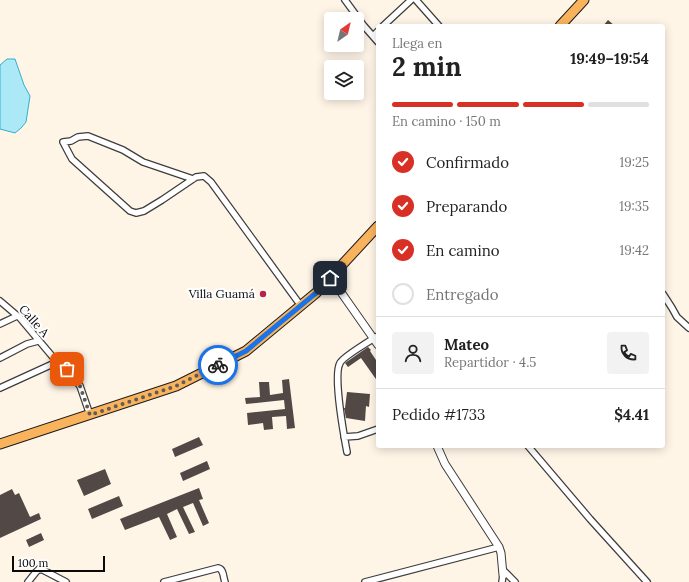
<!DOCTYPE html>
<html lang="es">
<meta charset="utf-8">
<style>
body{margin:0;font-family:Lora,serif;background:#f2f2f2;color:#222;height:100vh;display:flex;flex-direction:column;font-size:15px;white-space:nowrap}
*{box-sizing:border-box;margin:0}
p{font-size:13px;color:#767676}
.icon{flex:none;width:22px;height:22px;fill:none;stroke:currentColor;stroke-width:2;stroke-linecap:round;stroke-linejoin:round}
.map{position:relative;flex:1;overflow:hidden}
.panel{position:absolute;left:376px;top:24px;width:289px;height:424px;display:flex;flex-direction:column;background:#fff;border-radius:4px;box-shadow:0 2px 10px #0003}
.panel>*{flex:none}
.needle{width:26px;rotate:34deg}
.tools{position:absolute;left:324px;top:12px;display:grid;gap:8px}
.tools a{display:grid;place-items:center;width:40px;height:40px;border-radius:4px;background:#fff;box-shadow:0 2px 10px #0003;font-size:20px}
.scale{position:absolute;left:12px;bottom:10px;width:93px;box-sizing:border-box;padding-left:4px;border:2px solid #0a0a0a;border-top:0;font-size:11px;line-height:14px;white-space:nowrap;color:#0a0a0a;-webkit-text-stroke:3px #fff;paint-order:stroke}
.pin{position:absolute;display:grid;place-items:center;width:34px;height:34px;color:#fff;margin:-17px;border-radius:8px;box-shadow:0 2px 6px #0006}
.courier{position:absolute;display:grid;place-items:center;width:40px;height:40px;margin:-20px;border:3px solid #1a73e8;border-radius:50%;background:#fff;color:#222;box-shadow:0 1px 5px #0007}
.headline em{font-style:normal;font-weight:800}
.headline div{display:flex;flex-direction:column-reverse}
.headline{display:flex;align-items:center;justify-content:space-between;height:68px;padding:0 16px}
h1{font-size:26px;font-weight:800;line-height:30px}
.bar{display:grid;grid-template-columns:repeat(4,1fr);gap:6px 4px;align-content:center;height:48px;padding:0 16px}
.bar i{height:5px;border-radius:3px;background:#e0e0e0}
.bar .on{background:#d93025}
.bar p{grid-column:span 4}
.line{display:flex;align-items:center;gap:10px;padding:0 16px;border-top:1px solid #e0e0e0}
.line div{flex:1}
.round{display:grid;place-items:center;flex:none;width:42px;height:42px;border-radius:4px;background:#f2f2f2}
ol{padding:0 16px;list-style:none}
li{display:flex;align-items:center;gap:12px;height:44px}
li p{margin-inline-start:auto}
li .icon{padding:4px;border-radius:50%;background:#d93025;color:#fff;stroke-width:4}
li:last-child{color:#767676}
li i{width:22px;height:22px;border:2px solid #e0e0e0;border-radius:50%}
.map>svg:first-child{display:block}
</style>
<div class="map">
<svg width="689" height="582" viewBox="0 0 689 582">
<rect width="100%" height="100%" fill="#fff5e7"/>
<!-- water -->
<path fill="#ace9f6" stroke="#32afcd" d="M7,59h8l9,26 6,11 -4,26 -5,6 -6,5 -15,-4v-64z"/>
<!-- building -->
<path fill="#524846" d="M608,20l7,6h-12z
M368,347l3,3 -1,1 8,12v19l-17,-24 -13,9 -3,-4z
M289,379l6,49 -8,1 -1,-13 -14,1 1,12 -9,1 -1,-7 -15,2 -1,-12 38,-4 -1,-9 -38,4 -1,-6 15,-1 -1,-15h10l1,13 13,-2 -1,-13z
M347,392l23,2 -1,13 -3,-1 -1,15 -19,-3 -2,-10h1z
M199,437l4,8 -28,12 -3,-8z
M207,461l3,8 -27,12 -3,-8z
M105,469l6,15 -27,12 -7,-16z
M199,488l4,11 -4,1 10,23 -6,3 -10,-23 -10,4 12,25 -6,2 -12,-25 -10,5 10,23 -7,3 -11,-23 -34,13 -5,-11z
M12,489l3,6 4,-2 11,24 9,-4 2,6 -41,19v-43z
M119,496l4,10 -31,13 -4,-10z
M41,533l3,7 -15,7 -3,-7z"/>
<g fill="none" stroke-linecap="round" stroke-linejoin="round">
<!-- minor casing -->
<g stroke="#3d3d3d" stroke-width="8">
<path id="minor" d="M345,0l19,26 14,16
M416,0l23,26
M383,26l28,-26
M373,36l5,-5
M193,179l-50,-17 -20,-12 -35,-14 -10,1 -7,4 -8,1 9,17 58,52 6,2 8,-2 18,-11 31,-21 3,-2 8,-1 7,6 90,124
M663,294l9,14 5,9 12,11
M0,301l20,17 37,44 10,7 13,17 10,29
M0,324l17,-8
M0,358l27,-14 11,-3
M0,388l57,-26
M344,437l14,-1 20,-7
M528,446l62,73 57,63
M347,452c-3,-16 -14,-77 -7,-89 3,-6 31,-23 38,-27
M503,570l12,12
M28,582l8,-10 3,-3 4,1 23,12
M164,582l54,-14c6,1 5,9 7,14
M365,582l134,-35
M502,582l1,-7"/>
</g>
<!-- tertiary casing -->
<g stroke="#3d3d3d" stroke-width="9">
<path id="tertiary" d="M331,278l47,67
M437,446l8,18 54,83 2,6 2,22"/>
</g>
<!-- primary casing -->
<g stroke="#1b1b1b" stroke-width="11">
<path id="primary" d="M560,26l24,-26
M0,444l176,-58 70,-35 70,-58 62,-67"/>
</g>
<!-- minor -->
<use href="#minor" stroke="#fff" stroke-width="5.5"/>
<!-- tertiary -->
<use href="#tertiary" stroke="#fff" stroke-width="7"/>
<!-- primary -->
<use href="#primary" stroke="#f9b35c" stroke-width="9"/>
</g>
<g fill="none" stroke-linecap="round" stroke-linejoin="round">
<!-- done -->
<path stroke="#605c57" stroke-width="4" stroke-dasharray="0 7.2" d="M67,369l13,17 10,29 86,-29 42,-21"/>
<!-- route -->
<path stroke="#1a73e8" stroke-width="5" d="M218,365l28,-14 70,-58 14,-15"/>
</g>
<!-- markers -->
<circle fill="#b92348" stroke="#fff" stroke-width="1.5" cx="263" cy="294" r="4"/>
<g text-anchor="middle" stroke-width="4" stroke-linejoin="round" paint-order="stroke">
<!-- poi labels -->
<g font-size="12" fill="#0a0a0a" stroke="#fff" text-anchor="end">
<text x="255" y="298">Villa Guamá</text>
</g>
<!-- street labels -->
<g font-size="12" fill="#0a0a0a" stroke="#fff">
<text transform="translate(34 321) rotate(48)" y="4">Calle A</text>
</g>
</g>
</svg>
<div class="tools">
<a><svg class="needle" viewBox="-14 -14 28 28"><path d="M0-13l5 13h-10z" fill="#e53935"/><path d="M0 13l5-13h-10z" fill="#767676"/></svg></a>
<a><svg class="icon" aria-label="layers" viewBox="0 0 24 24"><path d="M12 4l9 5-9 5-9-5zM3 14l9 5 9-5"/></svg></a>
</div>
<div class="scale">100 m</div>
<div class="pin" style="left:67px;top:369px;background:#ea580c"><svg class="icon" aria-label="bag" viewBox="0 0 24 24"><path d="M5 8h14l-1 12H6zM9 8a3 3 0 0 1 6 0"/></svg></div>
<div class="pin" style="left:330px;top:278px;background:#1f2937"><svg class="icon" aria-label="home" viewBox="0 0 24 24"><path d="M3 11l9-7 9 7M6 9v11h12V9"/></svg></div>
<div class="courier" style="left:218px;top:365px"><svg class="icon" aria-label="bike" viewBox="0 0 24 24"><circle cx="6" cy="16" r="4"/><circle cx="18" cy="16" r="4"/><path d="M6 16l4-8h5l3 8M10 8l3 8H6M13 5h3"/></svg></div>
<section class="panel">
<div class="headline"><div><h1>2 min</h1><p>Llega en</p></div><em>19:49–19:54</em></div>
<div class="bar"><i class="on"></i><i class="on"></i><i class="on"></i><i></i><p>En camino · 150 m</p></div>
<ol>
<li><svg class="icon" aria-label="check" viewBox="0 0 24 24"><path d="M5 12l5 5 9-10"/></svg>Confirmado<p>19:25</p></li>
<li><svg class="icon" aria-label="check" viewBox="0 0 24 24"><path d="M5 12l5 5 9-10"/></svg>Preparando<p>19:35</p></li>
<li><svg class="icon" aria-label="check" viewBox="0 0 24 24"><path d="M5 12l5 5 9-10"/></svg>En camino<p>19:42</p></li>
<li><i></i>Entregado</li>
</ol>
<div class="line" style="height:72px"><a class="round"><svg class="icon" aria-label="person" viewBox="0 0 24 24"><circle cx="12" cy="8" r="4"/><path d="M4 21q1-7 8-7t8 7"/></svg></a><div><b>Mateo</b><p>Repartidor · 4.5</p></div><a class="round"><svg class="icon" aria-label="phone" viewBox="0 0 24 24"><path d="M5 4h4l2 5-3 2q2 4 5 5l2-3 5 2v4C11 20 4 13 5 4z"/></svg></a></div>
<div class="line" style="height:52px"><div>Pedido #1733</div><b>$4.41</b></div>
</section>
</div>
